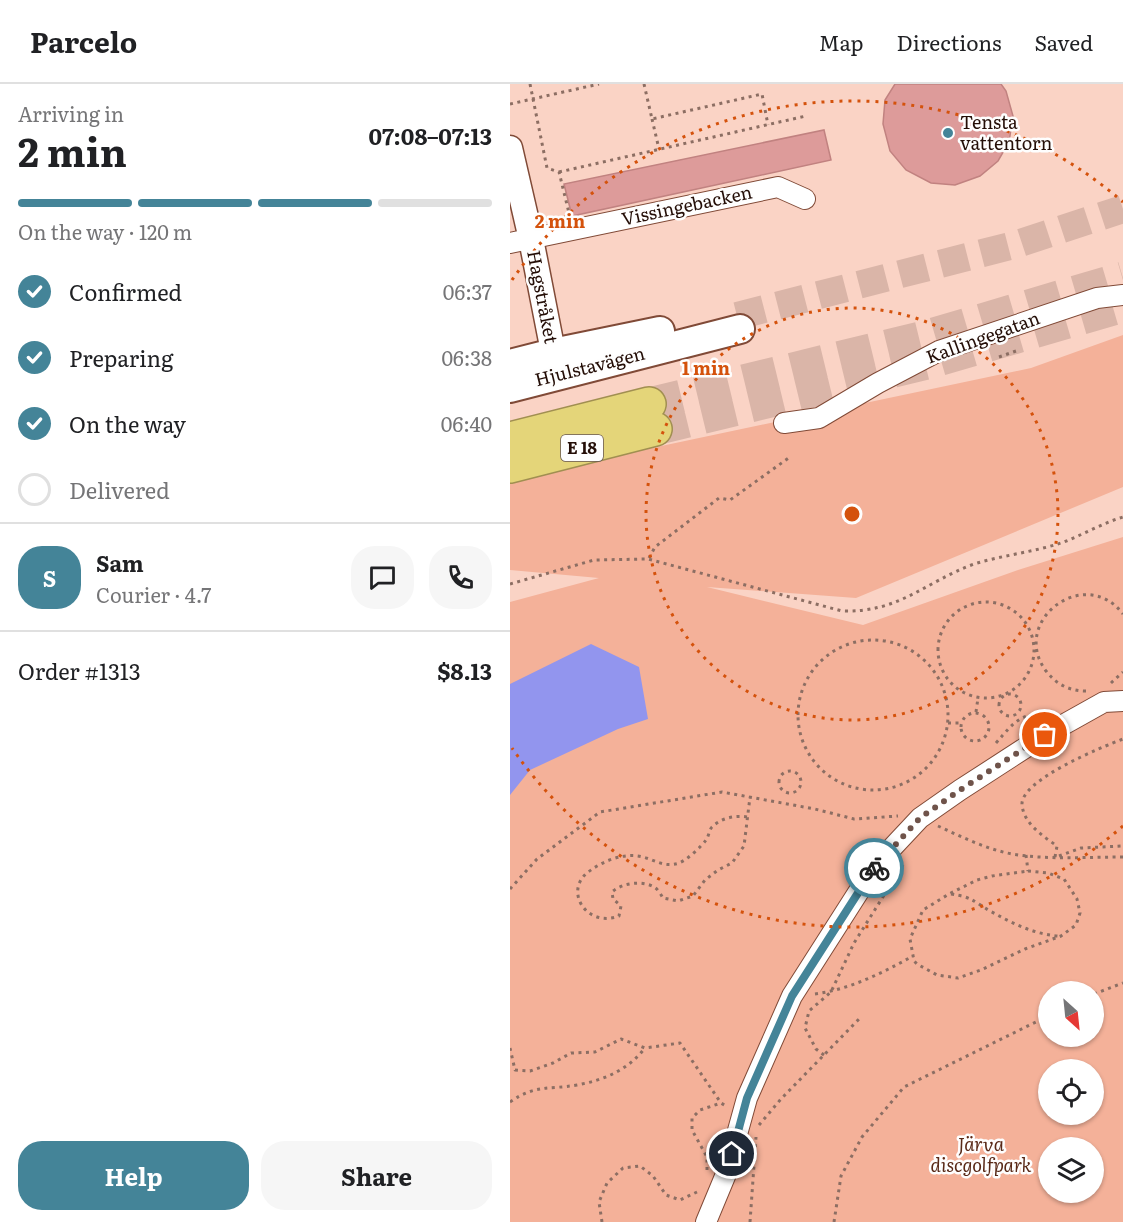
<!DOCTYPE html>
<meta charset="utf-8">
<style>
body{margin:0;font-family:Literata,serif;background:#f6f6f6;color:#202124;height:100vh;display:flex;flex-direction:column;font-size:22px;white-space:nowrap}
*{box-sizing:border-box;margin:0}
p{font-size:20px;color:#757577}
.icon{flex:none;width:33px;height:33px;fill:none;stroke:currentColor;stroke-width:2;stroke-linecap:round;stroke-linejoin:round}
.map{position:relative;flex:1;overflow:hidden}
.details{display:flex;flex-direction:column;background:#fff;width:510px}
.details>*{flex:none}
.needle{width:39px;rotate:153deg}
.tools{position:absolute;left:528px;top:897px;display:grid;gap:12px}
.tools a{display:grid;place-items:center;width:66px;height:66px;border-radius:50%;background:#fff;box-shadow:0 2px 4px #0004;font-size:30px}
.pin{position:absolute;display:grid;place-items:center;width:51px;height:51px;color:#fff;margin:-26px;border:3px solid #fff;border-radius:50%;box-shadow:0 2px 6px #0007}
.courier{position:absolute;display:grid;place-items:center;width:60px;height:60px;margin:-30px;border:4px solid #448498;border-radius:50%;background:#fff;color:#222;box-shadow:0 2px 8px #0007}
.head em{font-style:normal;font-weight:700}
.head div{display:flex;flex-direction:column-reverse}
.head{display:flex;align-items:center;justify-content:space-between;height:102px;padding:0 18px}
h1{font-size:39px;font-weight:700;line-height:45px}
.bar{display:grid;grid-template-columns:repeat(4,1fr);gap:9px 6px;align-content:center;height:72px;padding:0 18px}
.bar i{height:8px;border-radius:4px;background:#e0e0e0}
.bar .selected{background:#448498}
.bar p{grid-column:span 4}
.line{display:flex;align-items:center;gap:15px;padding:0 18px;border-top:2px solid #e0e0e0}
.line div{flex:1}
.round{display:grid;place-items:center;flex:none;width:63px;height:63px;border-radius:24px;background:#f6f6f6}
ol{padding:0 18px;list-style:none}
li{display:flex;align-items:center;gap:18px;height:66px}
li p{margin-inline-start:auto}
li .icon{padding:6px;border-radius:50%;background:#448498;color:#fff;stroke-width:4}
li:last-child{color:#757577}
li i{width:33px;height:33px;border:3px solid #e0e0e0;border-radius:50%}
.cta{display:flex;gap:12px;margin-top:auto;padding:12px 18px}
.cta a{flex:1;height:69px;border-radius:24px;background:#448498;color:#fff;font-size:24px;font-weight:700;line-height:69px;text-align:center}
.cta a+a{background:#f6f6f6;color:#202124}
header{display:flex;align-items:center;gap:36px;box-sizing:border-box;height:84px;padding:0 30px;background:#fff;border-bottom:2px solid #e0e0e0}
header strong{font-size:28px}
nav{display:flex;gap:33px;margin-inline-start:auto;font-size:21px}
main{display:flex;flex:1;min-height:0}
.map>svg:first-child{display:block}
</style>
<header>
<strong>Parcelo</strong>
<nav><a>Map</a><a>Directions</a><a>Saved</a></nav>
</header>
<main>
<section class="details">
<div class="head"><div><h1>2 min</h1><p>Arriving in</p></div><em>07:08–07:13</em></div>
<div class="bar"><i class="selected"></i><i class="selected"></i><i class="selected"></i><i></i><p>On the way · 120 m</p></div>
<ol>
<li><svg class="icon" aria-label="check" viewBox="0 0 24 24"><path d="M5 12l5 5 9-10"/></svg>Confirmed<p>06:37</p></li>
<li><svg class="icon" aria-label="check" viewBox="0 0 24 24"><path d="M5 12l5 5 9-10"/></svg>Preparing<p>06:38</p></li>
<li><svg class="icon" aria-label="check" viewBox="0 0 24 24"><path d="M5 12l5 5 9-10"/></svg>On the way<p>06:40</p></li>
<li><i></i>Delivered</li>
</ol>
<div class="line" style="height:108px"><b class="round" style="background:#448498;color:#fff">S</b><div><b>Sam</b><p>Courier · 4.7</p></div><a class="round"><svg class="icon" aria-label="chat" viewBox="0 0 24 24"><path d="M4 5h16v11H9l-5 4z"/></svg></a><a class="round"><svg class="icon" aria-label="phone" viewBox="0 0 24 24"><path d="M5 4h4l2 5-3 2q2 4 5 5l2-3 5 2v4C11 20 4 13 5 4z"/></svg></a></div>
<div class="line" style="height:78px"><div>Order #1313</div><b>$8.13</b></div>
<div class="cta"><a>Help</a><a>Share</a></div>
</section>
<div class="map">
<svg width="613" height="1138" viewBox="0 0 613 1138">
<rect width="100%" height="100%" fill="#fad3c5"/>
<!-- green -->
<path fill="#f4b199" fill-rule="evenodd" d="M613,251v152l-267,111 -149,-11 156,38 155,-55 105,-33v685h-613v-620l89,-24 -89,-8v-92l521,-110zM538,908h46v44h-46zM538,986h46v44h-46zM538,1064h46v44h-46z"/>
<!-- water -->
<path fill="#9295ee" d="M81,560l48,23 9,52 -30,10 -88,41 -20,25v-111z"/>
<!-- building -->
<path fill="#dd9b9a" stroke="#c18280" stroke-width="1.5" d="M385,0h106l5,7 7,25 -4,26 -11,19 -18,15 -25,9 -24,-2 -25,-13 -16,-19 -7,-27 2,-24z
M314,46l7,30 -259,56 -8,-32z"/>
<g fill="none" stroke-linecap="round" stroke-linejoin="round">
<!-- secondary-tunnel -->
<path stroke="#dab5a8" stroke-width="28" stroke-dasharray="28 14" stroke-linecap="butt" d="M227,232l277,-71 109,-36"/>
<!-- motorway-tunnel -->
<path stroke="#dab5a8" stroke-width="33" stroke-dasharray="33 16" stroke-linecap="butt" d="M139,320l275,-67 199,-59
M145,345l276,-67 192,-56"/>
<!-- minor casing -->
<g stroke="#804a37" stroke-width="22">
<path id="minor" d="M0,159l268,-56 27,12
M274,339l35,-5 59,-35 61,-32 158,-53 26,-3
M196,1138l20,-48 21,-76 45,-102 83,-130 45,-48 40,-28 85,-55 59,-33 19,-1"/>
</g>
<!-- tertiary casing -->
<g stroke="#804a37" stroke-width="27">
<path id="tertiary" d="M0,64l21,91 26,133"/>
</g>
<!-- secondary casing -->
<g stroke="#804a37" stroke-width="32">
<path id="secondary" d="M0,280l43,-11 107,-22
M0,304l230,-59"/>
</g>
<!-- motorway casing -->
<g stroke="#a18f51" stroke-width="36">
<path id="motorway" d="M0,355l139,-35
M0,382l145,-37"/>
</g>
<!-- path -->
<path stroke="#8c6e63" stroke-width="3" stroke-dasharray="3 4.5" stroke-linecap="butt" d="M20,0l17,84 12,4 10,41
M134,0l8,35 110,-25 6,31
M0,20l89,-20
M142,35l7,30
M49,88l247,-56
M489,273l17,-6
M139,474l6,-11 64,-49 11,2 60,-43
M0,500l84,-24 54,-1 194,52c57,2 83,-29 132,-47 29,-9 61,-12 90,-22 20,-8 39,-19 59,-25
M428 566a48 48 0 1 1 96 0a48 48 0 1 1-96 0Z
M288 631a75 75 0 1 1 150 0a75 75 0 1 1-150 0Z
M601,599l12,-11
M576,607c-17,0 -30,-7 -40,-20 -37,-50 39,-107 77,-57
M489 621a11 11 0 1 1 22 0a11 11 0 1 1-22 0Z
M466,628l2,-14
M451 643a14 14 0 1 1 28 0a14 14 0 1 1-28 0Z
M438,639h13
M486,659c20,-23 22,-27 53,-32
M269 698a11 11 0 1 1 22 0a11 11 0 1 1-22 0Z
M237,733c-12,-2 -26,1 -35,10 -3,3 -3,9 -6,13 -5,7 -19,20 -27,23 -14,5 -24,-3 -36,-6 -19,-5 -41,4 -56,16 -23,19 0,55 32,43l2,-10 -8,-7 -1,-7c10,-9 30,-12 42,-5 4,2 7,8 9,11l15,3 15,-5 12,-16 13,-10 14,-7 12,-17 6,-49
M428,742c24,11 48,23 74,28 36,6 74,3 111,3
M516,771l2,16
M549,772l22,-8 42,-2
M545,773l2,-11c-14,-10 -33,-22 -35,-41 -2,-25 80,-58 101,-66
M518,787l20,2 16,6 13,20 3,14 -4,12 -15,11 -36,13 -44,21 -23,8 -21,-3 -20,-11 -3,-3 -4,-22 13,-29 26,-16 28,-14 15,-4z
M0,805l27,-30 63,-47 122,-20 93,17 39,10 44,-3
M441,810c21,3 22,7 39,17 22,12 43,23 68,25
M305,910c36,-5 67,-21 98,-38
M584,910l29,-11
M0,964l5,22 15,1 23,-8 18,-10 24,-1 26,-13 24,9 35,-5 41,60
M314,971l-8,-6 -11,-21 4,-17 22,-19 23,-49 49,-78
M0,1018c26,-18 38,-12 67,-17 27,-5 51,-15 68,-37
M249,1041l22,-26 79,-81
M197,1086v-13l-15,-27v-12l8,-8 21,-7 5,3
M92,1138l-3,-20 8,-19 16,-15 17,-2 13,10 13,19 14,5 17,-8
M240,1138l6,-85
M324,1138l7,-46 21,-39 42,-50 144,-71"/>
<!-- minor -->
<use href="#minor" stroke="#fff" stroke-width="20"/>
<!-- tertiary -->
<use href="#tertiary" stroke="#fff" stroke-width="24"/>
<!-- secondary -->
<use href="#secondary" stroke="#fff" stroke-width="28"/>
<!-- motorway -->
<use href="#motorway" stroke="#e4d579" stroke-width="33"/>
</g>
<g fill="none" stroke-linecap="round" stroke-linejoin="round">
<!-- done -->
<path stroke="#6f534a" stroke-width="6" stroke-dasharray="0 10.8" d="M364,784l46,-50 40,-28 85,-55"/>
<!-- route -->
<path stroke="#448498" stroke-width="8" d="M222,1070l15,-56 45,-102 82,-128"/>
</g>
<!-- distance rings -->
<g fill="none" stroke="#d4520c" stroke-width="3" stroke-dasharray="3 6">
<circle cx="342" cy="430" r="206"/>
<path d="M613 742A413 413 0 0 1 2 664M2 196A413 413 0 0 1 613 118"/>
</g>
<!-- markers -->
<circle fill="#448498" stroke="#fefefe" stroke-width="2" cx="438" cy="49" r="6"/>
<g text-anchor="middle" stroke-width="5" stroke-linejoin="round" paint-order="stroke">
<!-- shield labels -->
<rect fill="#fefefe" stroke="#655651" stroke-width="1.5" x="51" y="351" width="42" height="26" rx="4.5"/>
<g font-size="16" font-weight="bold" fill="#240e07">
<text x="72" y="370">E 18</text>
</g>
<!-- poi labels -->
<g font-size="18" fill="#240e07" stroke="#fefefe" text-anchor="start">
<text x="450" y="45">Tensta<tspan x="450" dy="21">vattentorn</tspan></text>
</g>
<!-- street labels -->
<g font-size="18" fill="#240e07" stroke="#fefefe">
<text transform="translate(177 122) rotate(-12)" y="6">Vissingebacken</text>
<text transform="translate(32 213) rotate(79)" y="6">Hagstråket</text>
<text transform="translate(473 254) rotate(-20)" y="6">Kallingegatan</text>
<text transform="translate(80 283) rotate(-14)" y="6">Hjulstavägen</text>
</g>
<!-- park labels -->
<g font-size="18" font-style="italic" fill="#592917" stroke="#fefefe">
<text x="471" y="1067">Järva<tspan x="471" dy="21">discgolfpark</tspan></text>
</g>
</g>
<circle cx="342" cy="430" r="9" fill="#d4520c" stroke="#fefefe" stroke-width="3"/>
<g font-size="18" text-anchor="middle" font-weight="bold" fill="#d4520c" stroke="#fefefe" stroke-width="5" stroke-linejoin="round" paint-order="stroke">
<text x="50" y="144">2 min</text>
<text x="196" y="291">1 min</text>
</g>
</svg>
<div class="tools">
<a><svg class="needle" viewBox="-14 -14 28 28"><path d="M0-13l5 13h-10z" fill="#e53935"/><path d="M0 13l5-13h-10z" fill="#757577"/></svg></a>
<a><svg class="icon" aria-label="locate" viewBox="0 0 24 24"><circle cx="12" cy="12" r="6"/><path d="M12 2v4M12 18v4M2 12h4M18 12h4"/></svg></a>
<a><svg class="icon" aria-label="layers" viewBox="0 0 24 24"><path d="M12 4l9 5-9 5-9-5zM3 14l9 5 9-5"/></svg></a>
</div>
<div class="pin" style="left:535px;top:651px;background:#ea580c"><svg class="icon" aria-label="bag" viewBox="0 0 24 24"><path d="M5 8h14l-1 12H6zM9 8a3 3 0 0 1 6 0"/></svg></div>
<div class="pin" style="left:222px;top:1070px;background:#1f2937"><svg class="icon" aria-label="home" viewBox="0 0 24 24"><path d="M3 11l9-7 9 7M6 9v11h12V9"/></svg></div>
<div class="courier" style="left:364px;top:784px"><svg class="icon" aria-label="bike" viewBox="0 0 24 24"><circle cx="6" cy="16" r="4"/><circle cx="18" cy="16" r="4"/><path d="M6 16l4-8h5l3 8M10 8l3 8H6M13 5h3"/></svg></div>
</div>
</main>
